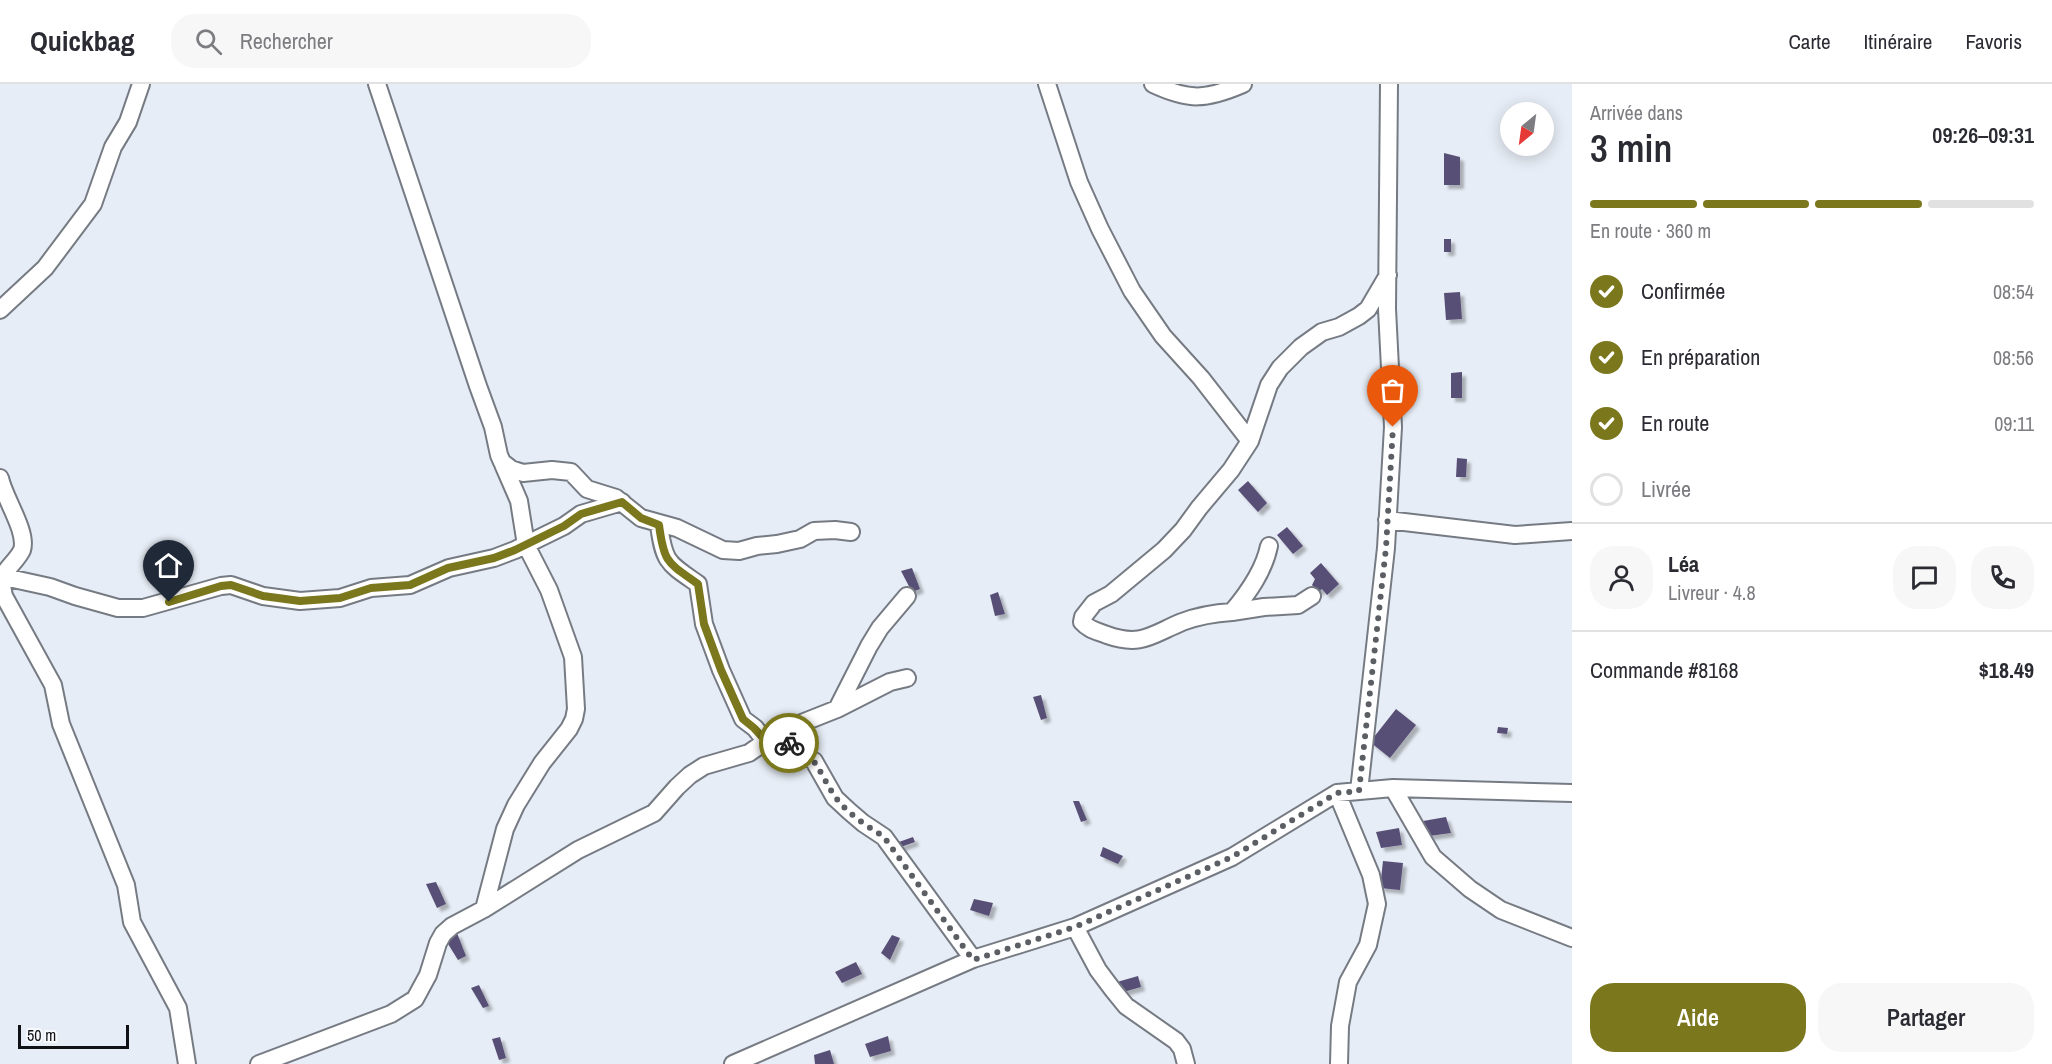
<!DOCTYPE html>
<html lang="fr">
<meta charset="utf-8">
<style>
body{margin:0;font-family:"Archivo Narrow",sans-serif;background:#f7f7f7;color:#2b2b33;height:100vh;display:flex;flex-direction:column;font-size:22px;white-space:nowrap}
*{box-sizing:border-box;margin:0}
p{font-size:20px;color:#7c7c81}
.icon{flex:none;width:33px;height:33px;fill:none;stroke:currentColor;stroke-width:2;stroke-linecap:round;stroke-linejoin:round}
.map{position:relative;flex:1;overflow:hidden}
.details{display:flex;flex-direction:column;background:#fff;width:480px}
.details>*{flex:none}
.needle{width:39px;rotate:209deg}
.fabs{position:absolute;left:1500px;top:18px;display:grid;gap:12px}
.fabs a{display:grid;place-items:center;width:54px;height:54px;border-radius:50%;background:#fff;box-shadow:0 3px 15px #0003;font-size:30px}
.scale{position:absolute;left:18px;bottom:15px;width:111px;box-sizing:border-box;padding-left:6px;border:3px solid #0f1114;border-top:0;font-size:16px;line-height:21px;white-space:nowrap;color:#0f1114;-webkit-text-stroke:4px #f7fafe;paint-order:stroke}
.pin{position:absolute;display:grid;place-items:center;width:51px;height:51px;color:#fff;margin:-62px -26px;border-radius:50% 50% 50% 0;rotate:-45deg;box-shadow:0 0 6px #0007}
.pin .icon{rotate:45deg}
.courier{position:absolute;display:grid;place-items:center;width:60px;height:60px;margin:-30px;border:4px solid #7b771c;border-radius:50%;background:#fff;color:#222;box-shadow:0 2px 8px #0007}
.overview em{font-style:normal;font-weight:600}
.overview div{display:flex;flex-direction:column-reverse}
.overview{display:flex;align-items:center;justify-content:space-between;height:102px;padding:0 18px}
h1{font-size:39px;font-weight:600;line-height:45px}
.bar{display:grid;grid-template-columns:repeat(4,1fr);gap:9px 6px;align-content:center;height:72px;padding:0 18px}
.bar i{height:8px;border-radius:4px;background:#e1e1e2}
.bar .selected{background:#7b771c}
.bar p{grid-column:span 4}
.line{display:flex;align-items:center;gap:15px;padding:0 18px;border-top:2px solid #e1e1e2}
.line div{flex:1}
.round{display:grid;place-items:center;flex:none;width:63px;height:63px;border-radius:24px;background:#f7f7f7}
ol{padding:0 18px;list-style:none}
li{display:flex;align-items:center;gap:18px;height:66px}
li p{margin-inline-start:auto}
li .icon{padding:6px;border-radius:50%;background:#7b771c;color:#fff;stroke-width:4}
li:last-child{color:#7c7c81}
li i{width:33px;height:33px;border:3px solid #e1e1e2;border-radius:50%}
.cta{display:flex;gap:12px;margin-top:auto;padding:12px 18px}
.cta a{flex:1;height:69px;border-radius:24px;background:#7b771c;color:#fff;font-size:24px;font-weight:600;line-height:69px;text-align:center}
.cta a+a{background:#f7f7f7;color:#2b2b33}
header{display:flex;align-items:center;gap:36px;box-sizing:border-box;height:84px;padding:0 30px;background:#fff;border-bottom:2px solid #e1e1e2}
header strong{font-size:28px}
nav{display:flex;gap:33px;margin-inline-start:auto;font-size:21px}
.search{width:420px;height:54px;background:#f7f7f7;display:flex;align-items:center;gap:15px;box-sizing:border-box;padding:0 21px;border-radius:24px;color:#7c7c81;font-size:22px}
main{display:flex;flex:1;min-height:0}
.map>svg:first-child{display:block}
</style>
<header>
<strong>Quickbag</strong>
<div class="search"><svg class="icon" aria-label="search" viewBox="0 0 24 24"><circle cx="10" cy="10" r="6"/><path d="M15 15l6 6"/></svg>Rechercher</div>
<nav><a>Carte</a><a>Itinéraire</a><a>Favoris</a></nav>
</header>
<main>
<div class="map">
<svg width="1572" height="980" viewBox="0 0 1572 980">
<defs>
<filter id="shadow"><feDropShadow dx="4" dy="4" stdDeviation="1.5" flood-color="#0004"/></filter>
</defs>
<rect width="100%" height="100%" fill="#e7edf6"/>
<!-- building -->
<path fill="#595077" filter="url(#shadow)" d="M1444,69l16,4v28h-16z
M1444,155h7v13h-7z
M1460,208l2,27 -16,1 -2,-27z
M1462,288v26h-11v-25z
M1457,374l10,1 -1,18h-10z
M1248,397l19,22 -9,9 -20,-22z
M1287,443l16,19 -10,8 -16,-19z
M1321,479l18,21 -12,11 -5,-6 -4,3 -6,-7 3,-6 -5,-6z
M912,484l8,21 -8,3 -11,-21z
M998,508l7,22 -10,2 -5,-21z
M1041,611l6,23 -6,2 -8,-23z
M1396,625l20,16 -26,33 -20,-16z
M1498,643l10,1 -1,6 -10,-1z
M1073,717h6l8,19 -6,2z
M1446,733l5,16 -22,3 -6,-15z
M1399,744l3,17 -21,3 -5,-16z
M913,753l2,5 -17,6 -2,-5z
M1103,763l20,9 -5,8 -18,-8z
M1383,777l20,2 -3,27 -20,-2z
M436,798l10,22 -9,4 -11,-24z
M974,815l19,4 -4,13 -19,-6z
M457,849l9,23 -8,4 -13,-21z
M892,851l8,3 -10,22 -9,-7z
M856,878l6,12 -20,9 -7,-11z
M1138,892l3,11 -21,6 -3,-11z
M479,901l10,21 -6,2 -12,-20z
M888,952l3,15 -21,6 -5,-13z
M500,953l6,21 -7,2 -7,-21z
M830,966l4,14h-19l-1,-9z"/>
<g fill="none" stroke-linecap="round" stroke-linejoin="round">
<!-- street casing -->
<g stroke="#767b83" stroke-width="20">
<path id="street" d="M377,0l101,302 15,41 6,28 20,46 7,44 23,45 24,67 3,52 -2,10 -5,10 -27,34 -26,42 -11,24 -21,80
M1047,0l32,98 21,47 32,62 31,45 38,42 49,63
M1153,0c36,17 53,16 90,0
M0,226l45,-42 48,-64 20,-57 15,-25 13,-38
M502,378l9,7 12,4 29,-3 19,2 16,17 29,9 25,20 36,10 46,22 16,1 18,-5 20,-2 23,-5 14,-8 21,-1 16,2
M0,394c4,20 28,54 22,72 -4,9 -15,18 -20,27l-1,4 3,15 49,89 8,39 65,161 6,37 46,86 9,56
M1387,436l128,15 57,-4
M659,441c5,38 9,38 39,59l6,40 17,46 22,49 12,9 11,14
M1269,462c-5,25 -21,47 -37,66 -17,1 -34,4 -50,10 -31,13 -41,25 -75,13 -10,-4 -18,-5 -25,-13l1,-5 11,-14 17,-9 53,-44 19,-20 16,-22 32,-38 19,-29 19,-56 11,-17 21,-21 21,-15 17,-5 20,-11 9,-7 20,-34
M0,492l50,11 25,9 43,12h25l78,-22 10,-1 32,11 37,5 40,-3 31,-10 39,-3 39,-17 45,-10 21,-8 49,-24 17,-12 41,-12
M1232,528l32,-5 34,-2 14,-9
M837,625l53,-27 17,-4
M779,648l18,19 17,10 21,37 14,13 14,12 21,14 89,122
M1393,704l40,69 37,32 31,21 71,28
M1359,707l27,-243 7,-121 -6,-118 2,-225
M1337,709l34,82 6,29 -9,41 -20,37 -8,44 -1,38
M1075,843l23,43 15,20 13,16 50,35 6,8 4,15
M259,980l132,-50 24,-15 13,-24 10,-32 5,-9 9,-8 32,-17 94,-59 76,-37 23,-26 13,-12 14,-9 45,-13 30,-21 58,-23 32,-63 11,-18 27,-32
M733,980l240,-105 102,-32 157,-70 105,-64 56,-5 179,5"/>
</g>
<!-- street -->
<use href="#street" stroke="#fff" stroke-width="16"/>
</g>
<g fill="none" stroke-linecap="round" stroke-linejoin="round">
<!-- done -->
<path stroke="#5b5e63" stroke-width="6" stroke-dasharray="0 10.8" d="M789,659c8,8 21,13 26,20 7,10 12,22 19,32 12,18 32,30 50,42l89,123 102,-33 157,-70 105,-64 22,-2 27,-243 7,-121"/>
<!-- route -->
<path stroke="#7b771c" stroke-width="8" d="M169,518l52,-16 10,-1 32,11 37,5 40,-3 31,-10 39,-3 38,-17 46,-10 21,-8 49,-24 17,-12 41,-12 19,16 18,7c5,38 8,37 39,59l6,40 17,46 22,49 11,9 12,13 13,-9 10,11"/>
</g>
</svg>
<div class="fabs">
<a><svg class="needle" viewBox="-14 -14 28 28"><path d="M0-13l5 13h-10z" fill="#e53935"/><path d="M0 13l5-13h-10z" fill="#7c7c81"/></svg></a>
</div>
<div class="scale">50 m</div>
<div class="pin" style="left:1393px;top:343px;background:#ea580c"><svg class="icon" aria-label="bag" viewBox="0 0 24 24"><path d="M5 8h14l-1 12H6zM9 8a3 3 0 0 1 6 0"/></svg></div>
<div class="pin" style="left:169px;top:518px;background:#1f2937"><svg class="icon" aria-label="home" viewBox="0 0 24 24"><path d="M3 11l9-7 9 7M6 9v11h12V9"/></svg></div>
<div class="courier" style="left:789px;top:659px"><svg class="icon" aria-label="bike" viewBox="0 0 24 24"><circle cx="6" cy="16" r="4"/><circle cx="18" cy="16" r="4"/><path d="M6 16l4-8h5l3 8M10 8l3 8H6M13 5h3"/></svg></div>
</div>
<section class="details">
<div class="overview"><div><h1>3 min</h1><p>Arrivée dans</p></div><em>09:26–09:31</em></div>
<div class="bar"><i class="selected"></i><i class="selected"></i><i class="selected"></i><i></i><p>En route · 360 m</p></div>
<ol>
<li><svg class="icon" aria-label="check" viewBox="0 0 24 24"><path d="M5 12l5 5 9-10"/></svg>Confirmée<p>08:54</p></li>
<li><svg class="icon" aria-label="check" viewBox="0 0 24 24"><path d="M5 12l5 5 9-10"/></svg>En préparation<p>08:56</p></li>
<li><svg class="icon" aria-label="check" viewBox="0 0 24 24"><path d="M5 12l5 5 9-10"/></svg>En route<p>09:11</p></li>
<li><i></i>Livrée</li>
</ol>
<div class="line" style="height:108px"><a class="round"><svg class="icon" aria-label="person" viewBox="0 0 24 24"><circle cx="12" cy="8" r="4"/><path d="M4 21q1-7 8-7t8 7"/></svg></a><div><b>Léa</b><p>Livreur · 4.8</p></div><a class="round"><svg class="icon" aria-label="chat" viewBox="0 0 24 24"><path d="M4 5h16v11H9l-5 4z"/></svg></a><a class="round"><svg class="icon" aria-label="phone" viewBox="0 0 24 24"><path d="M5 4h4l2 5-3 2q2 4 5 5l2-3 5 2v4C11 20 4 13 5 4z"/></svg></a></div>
<div class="line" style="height:78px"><div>Commande #8168</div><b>$18.49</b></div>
<div class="cta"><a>Aide</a><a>Partager</a></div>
</section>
</main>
